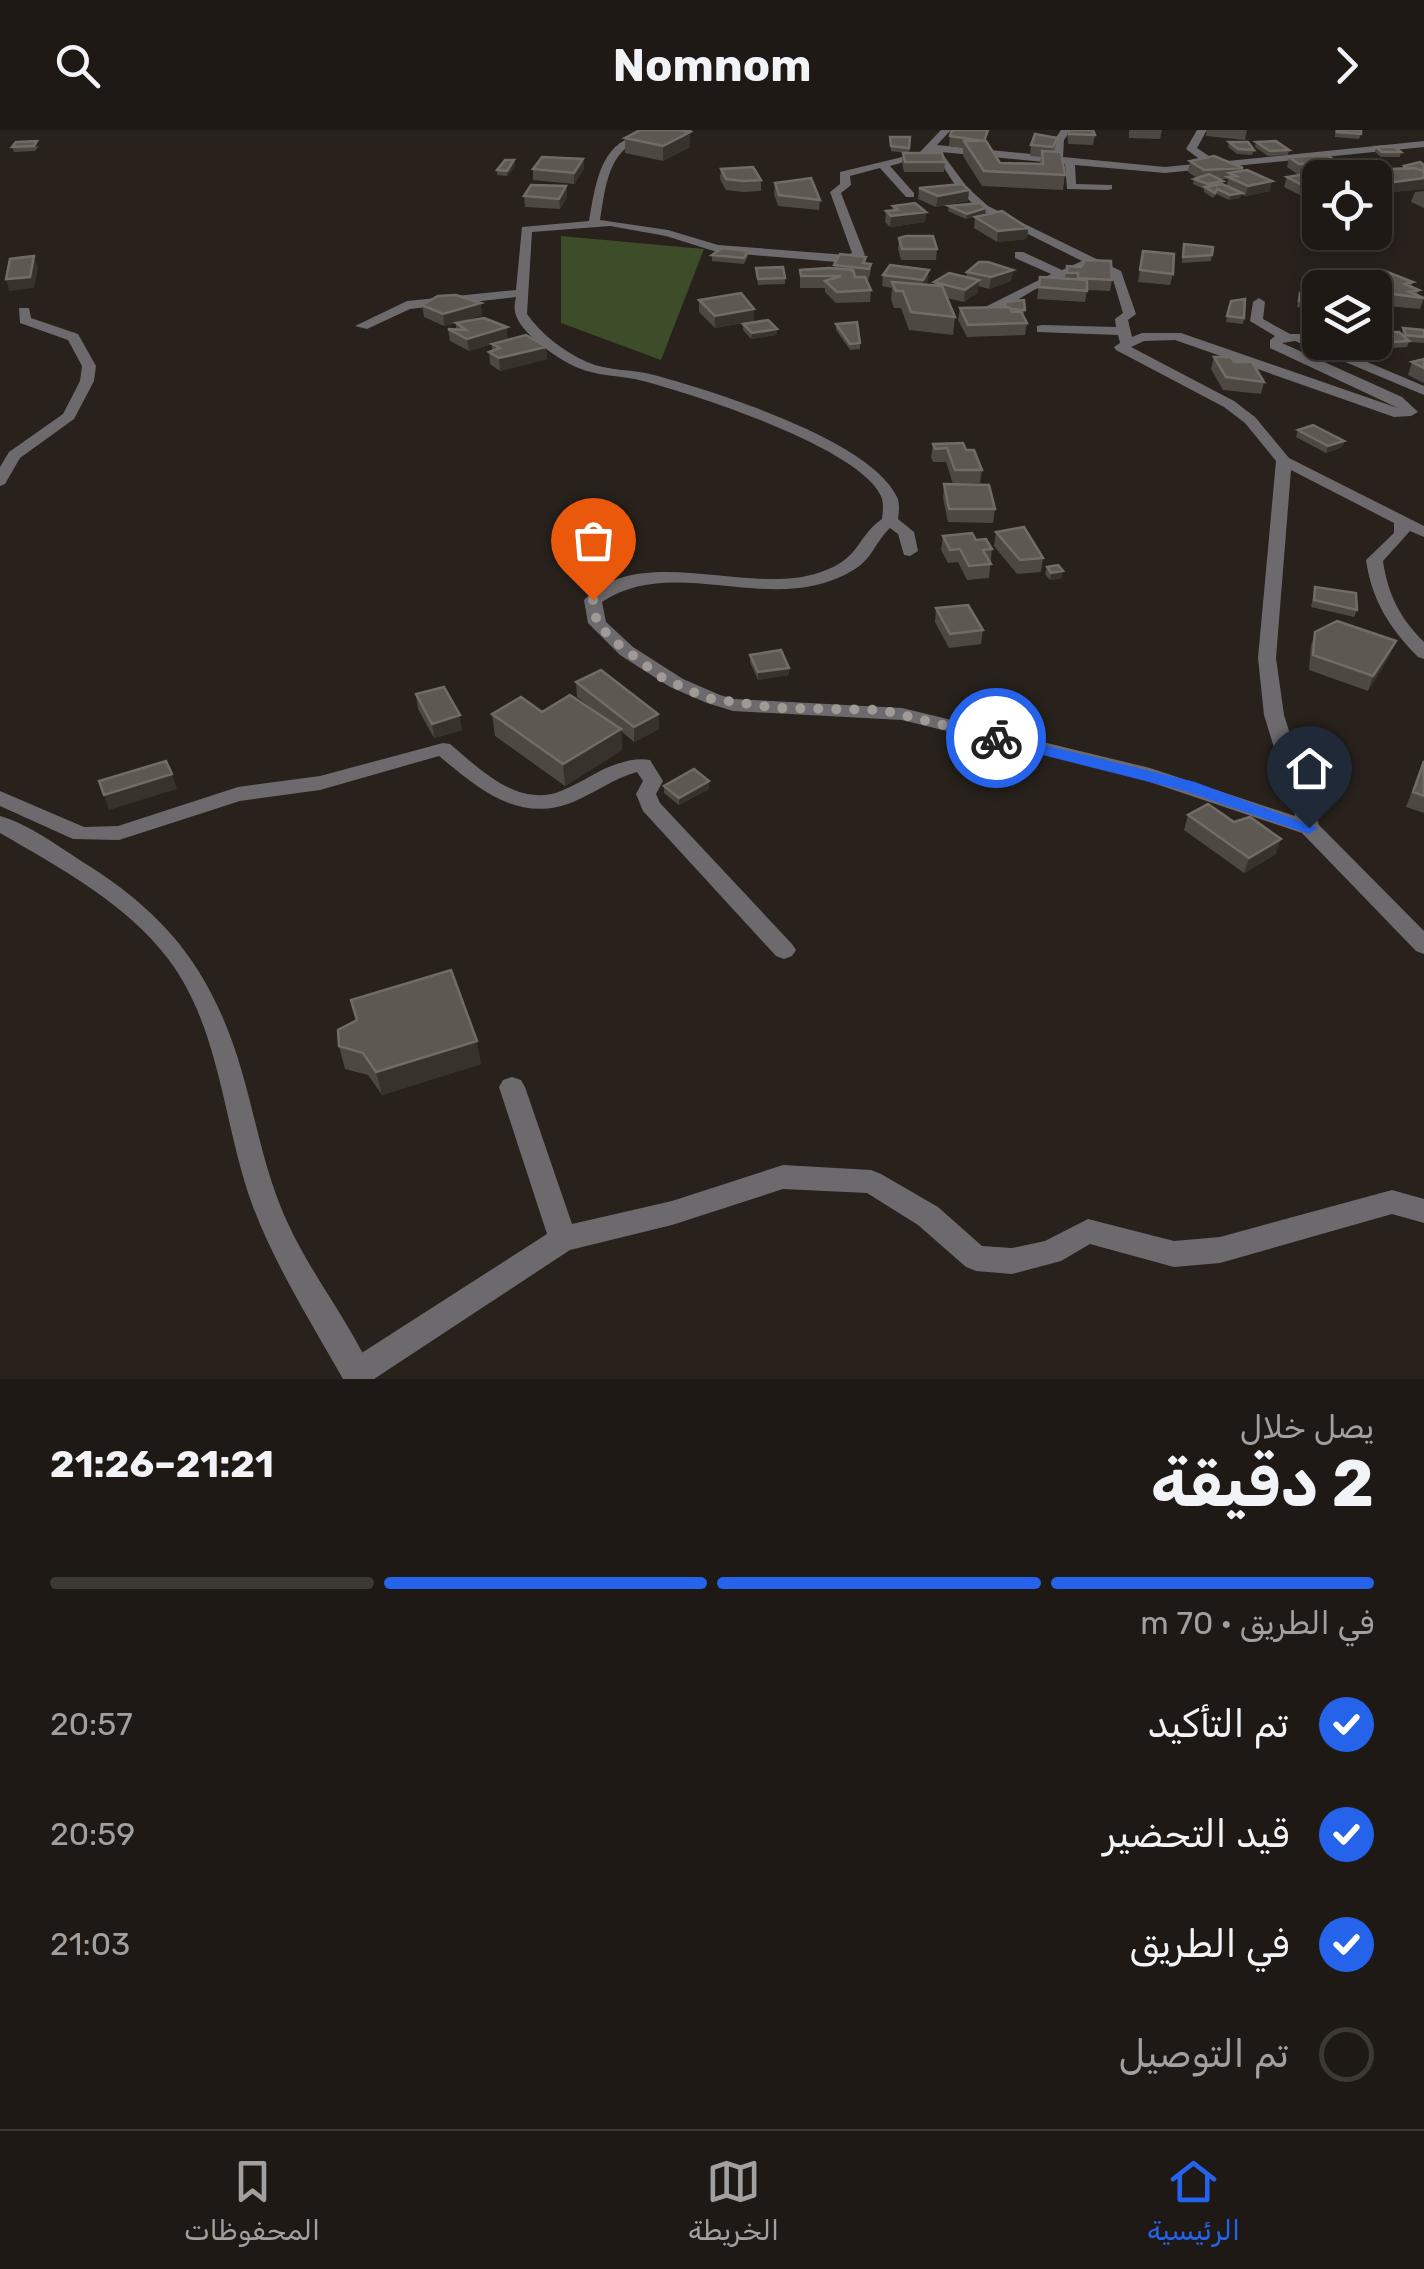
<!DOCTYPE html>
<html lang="ar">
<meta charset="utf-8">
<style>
body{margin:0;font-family:Rubik,Vazirmatn,sans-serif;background:#2b2622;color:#f1f3f6;direction:rtl;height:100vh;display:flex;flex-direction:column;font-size:38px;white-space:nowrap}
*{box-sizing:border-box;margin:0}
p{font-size:32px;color:#a1a0a0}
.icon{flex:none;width:55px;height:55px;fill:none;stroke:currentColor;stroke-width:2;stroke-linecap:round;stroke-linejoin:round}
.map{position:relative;height:1249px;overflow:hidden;direction:ltr}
.panel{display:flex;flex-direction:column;background:#1e1915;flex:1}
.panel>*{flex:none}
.buttons{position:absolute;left:1302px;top:30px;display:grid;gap:20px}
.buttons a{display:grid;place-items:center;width:90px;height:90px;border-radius:15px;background:#1e1915;box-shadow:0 5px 15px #0003,0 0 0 2px #3c3834;font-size:50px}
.pin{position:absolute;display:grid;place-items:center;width:85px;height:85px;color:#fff;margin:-102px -42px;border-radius:50% 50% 50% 0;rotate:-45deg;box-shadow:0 0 10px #0007}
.pin .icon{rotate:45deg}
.courier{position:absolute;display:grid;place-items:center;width:100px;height:100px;margin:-50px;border:8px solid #2563eb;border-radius:50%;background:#fff;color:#222;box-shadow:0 2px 12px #0007}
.headline em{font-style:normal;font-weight:700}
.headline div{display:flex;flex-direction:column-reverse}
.headline{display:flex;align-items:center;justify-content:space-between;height:170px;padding:0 50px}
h1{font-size:65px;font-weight:700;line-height:75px}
.bar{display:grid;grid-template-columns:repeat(4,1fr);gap:15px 10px;align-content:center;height:120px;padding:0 50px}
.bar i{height:12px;border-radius:8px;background:#3c3834}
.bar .active{background:#2563eb}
.bar p{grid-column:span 4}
ol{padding:0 50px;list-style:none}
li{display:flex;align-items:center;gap:30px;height:110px}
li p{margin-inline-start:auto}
li .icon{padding:10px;border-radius:50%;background:#2563eb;color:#fff;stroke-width:4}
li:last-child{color:#a1a0a0}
li i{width:55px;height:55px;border:5px solid #3c3834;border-radius:50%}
header{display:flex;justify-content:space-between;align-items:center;height:130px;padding:0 50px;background:#1e1915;font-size:45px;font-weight:700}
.tabs{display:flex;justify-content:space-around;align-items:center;height:140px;border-top:2px solid #3c3834;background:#1e1915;font-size:28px;color:#a1a0a0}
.tabs a{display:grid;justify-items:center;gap:5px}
.tabs .active{color:#2563eb}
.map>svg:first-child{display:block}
</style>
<header><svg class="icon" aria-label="forward" viewBox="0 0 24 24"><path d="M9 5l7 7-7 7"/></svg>Nomnom<svg class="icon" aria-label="search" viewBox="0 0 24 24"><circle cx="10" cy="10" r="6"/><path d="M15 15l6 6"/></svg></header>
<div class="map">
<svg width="1424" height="1249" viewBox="0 0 1424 1249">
<rect width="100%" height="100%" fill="#28211c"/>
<!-- green -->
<path fill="#3d4d29" d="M561,106l143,13 -43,111 -100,-37z"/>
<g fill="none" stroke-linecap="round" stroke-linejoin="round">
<!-- minor -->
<path fill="#6d6a6e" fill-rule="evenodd" d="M678,0h15c-15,8 -31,7 -48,10 -37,6 -40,50 -45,80l68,10 50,15 129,10 5,-2 -22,-61 10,-8v-12l79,-19 22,-23h10l-14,15 115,11 2,-16 7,-10h10l-7,10 -1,17 102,10 40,-4 -19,-14 11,-19h10l-10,18 21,14 206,-21v6l-259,26 -90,-8 1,19 36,1v4l-4,1 -41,-1 -2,-25 -124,-12 26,35 21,19 133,65 15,43 -8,6 4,17 10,-4h39l217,75 -128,-60v-8l5,-4 -25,-15 3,-19 6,-4 6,4 -2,17 27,15h11l123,52v9l-129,-54 -13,2 120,54 16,15 -7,4 -17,1 -219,-77 -31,1 -13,6 103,54 21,16 34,41 135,68v11l-14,-6 -27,30c5,34 17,57 41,81v17l-6,-2c-29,-30 -46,-56 -52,-97l28,-27v-10l-103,-53 -15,188 8,57 35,110 105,106v23l-8,-3 -114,-118 -164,-55 -236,-58 -169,-9 -26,-8 -37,-16 -50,-32 -32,-32 -4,-23c56,-58 164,-4 234,-27 44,-14 36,-34 64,-54 1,-8 2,-16 -1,-23 -23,-49 -185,-101 -238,-115 -22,-6 -45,-4 -67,-14 -18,-8 -57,-34 -61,-55 -1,-5 0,-10 1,-15l-106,12 -43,20 -12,-3 52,-25 109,-11 6,-63 67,-6c6,-33 10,-77 49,-86 13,-3 27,-3 40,-5zM929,25l8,2 22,34 21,19 102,51 -20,9 -39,-18h-8v6l36,16 -64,32v6h10l37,-22 58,-24 20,10 11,37 -8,6 1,8 -74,-2 -5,1v6l81,3 2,8 -6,4 2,3 108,57 21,16 31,38 -18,197 6,57 31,101 -145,-48 -248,-60 -168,-9 -14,-4 -37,-16 -50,-32 -27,-25 -4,-20c74,-50 173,18 253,-33 17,-10 21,-28 35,-41l8,6 6,21 6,1 8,-5 -4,-19 -16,-13c1,-7 2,-16 -1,-22 -26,-57 -184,-106 -243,-122 -22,-6 -47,-4 -67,-13 -24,-11 -45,-27 -60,-48l5,-82 78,-6 56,10 51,16 131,11 17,-8 -24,-62 10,-8 -1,-9 30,-8 26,29h8v-4l-24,-27z
M1375,57l14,11v4h-8l-6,-6z
M19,178h10l2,10 47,16 18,32 -2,15 -20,38 -54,39 -15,26 -5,2v-19l9,-15 54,-38 17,-33 2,-15 -14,-26 -48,-17z
M443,613l7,1c31,26 68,64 111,47 15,-6 29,-15 43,-22 14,-6 31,-12 46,-9l13,21 -7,13 4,9 132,141 4,6 -4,6 -8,3 -8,-3 -133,-145 -7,-17 7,-13 -6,-9c-23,6 -42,21 -64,30 -54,22 -94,-13 -134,-46l-119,34 -80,11 -121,39 -46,-1 -73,-33v-15l84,36 34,-1 120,-39 82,-11z
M512,947l9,3 4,7 47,137 100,-23 111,-36 88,5 10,4 57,33 44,39 30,2 33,-7 43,-22 86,22 46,-4 172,-47 32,9v24l-32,-9 -172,49 -46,4 -84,-23 -29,17 -49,13 -36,-3 -10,-4 -48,-42 -51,-32 -84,-4 -111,36 -102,25 -196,129h-29l-3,-6 4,-10 201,-129 -48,-147 4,-7z"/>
<!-- tertiary -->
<path fill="#6d6a6e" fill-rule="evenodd" d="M0,686c29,8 61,32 86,48 86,54 128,112 156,208 13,45 21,90 38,133 24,62 69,113 95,174h-32c-32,-57 -68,-113 -91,-175 -29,-80 -31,-174 -83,-244 -43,-57 -109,-92 -169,-127z"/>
</g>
<!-- wall -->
<path fill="#4d4841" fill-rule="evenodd" d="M1067,0h26l2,5 -2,10 -25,-1z
M1129,0h33l-2,9 -31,-1z
M1207,0h40l-2,10 -39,-4z
M1335,0h26v4l-2,5 -24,-2z
M690,2v15l-27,14 -38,-8v-15z
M950,6l36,5 14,22 40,1 1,-7 -11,-1 1,-11 26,-7 -3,14 11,23 -2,15 -81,-4 -19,-30v-8l-14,-2z
M890,7h20l-1,16 36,9 -1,10h-40l-2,-9 1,-10h3l-15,-2z
M1229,12l25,8 -2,5 -15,-1 -9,-7z
M1256,12l33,8 -1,5 -20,1 -13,-9z
M39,16l-4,5 -21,1 -2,-5z
M1376,17l25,5 -1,5h-19l-6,-5z
M1289,27l51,7 -1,5 23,9h-38l1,-4h-20l15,8v14l-14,2 -22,-11 3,-10 17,-3h-7l-10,-7z
M583,29l1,10 -10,15 -41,-4v-11z
M514,30l1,6 -8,10 -10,-1v-5z
M1190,31l53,7 -1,2 28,21 -25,5 -4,-2 -1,4 -11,2 -13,-6 -3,4 -9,-6v-3l-11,-5 1,-5 3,-1 -9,-6zM1219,49h9l-1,7 -5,-2 1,-3z
M1424,35v24l-32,3 -19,-14 3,-10 27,1 1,-3z
M721,39l40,11v11l-18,1 -17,-2 -6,-11z
M775,53l45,17 -1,10 -41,-4 -4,-12z
M566,56l1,11 -7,12 -35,-2 -1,-11z
M919,58l49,13 -32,6 -18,-8z
M1424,61v17l-13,-6 4,-10z
M893,76l33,6 -1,10 -35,5 -5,-5 1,-11h6z
M949,76l37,2 -1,5 -19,6 -18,-8z
M975,87l53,11 -1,11 -30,3 -23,-14z
M899,108l38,11 -1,11h-35l-3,-11z
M1184,114l28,11 -1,6 -29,2z
M748,121v5l-4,8 -32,-3v-6z
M1143,121l30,23 -3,11 -32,-3z
M866,127v6l5,1 -1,11 -2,5h-2l5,10 -1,12 -34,1 -11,-11v-4h-25v-18l34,-2v-3z
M1067,136l45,14 -2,11 -23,-1 -2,12 -48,-3 3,-22 25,2z
M756,138l29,10v6l-27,1z
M1013,140l-2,11 -22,8 -11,-3v6l-14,10 -17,-4 8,19 -2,18 -44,-5 -8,-22h-7l-3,-9 1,-11 -10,-2 1,-11 45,6 -2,4h8v-3l32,-5 1,-5z
M1345,149l68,3 -2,5 8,3 -2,5 7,3 -4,11 -45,-4v-17h-33z
M1300,163l20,2v15l-23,-3z
M699,170l55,21 -39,7 -16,-16z
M1231,171l13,17 -1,6 -17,-2z
M1005,172l20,8 -2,6 4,7 -2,12 -58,2 -9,-17 2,-12 44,-1z
M422,175l60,10 -26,8 52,16 38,8 1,12 -47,12 -10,-7 -1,-12 3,-1v-7l-23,7 -19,-10 -2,-12 8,1v-7l-12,3 -20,-9z
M743,194l34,5 -1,6 -25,4 -8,-9z
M836,194l24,19v6l-10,1 -14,-20z
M1403,198l21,2v13l-15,-1 -2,5 -15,1 -10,-10 1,-6 19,2z
M1373,214l15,8 -2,6 -12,-1 -3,-7z
M1214,227l20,5 30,20 -3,12 -38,-4 -12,-21z
M1424,229v24l-16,-8 4,-13z
M1298,300l46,11 -2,6 -16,6 -30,-16z
M933,314l33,6 16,20 -2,13 -27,1 -7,-22h-13l-2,-5z
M944,354l51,25 -2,14 -45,-1 -5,-24z
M996,402l47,26 -2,14 -24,2 -23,-28z
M943,406l33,4 16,9 -3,29 -22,2 -9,-18 -10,1 -7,-13z
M1047,437l15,11 -12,2 -5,-6z
M1315,457l42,23 -3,7 -43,-10z
M936,478l47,22 -2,14 -32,4 -14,-26z
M1315,502l75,23 -22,36 -59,-21 2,-24z
M750,525l39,20 -31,5 -8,-18z
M576,552l82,32 1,15 -25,13 -13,-11 1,19 -57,36 -70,-50 -3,-22 50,-2 61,5 -26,-20z
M416,564l46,36 -28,8 -16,-29z
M1424,630v53l-18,-6z
M664,656l45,3 -30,16 -15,-12z
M1188,685l46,7 42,32 -32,19 -60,-43z
M351,870l130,64 -99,31 -14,-20 -23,-6 -6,-23 17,-25z"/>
<!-- shaded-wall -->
<path fill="#38322c" d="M690,2v15l-27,14v-15z
M583,29l1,10 -10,15v-11z
M514,30l1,6 -8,10v-5z
M1424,48v11l-32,3 3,-10z
M1272,51l-2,10 -25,5 3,-10z
M566,56l1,11 -7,12 -1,-10z
M1320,56v10l-14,2 2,-10z
M969,60l-1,11 -32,6 2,-11z
M1242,63l-2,5 -11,2 1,-5z
M986,78l-1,5 -19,6 1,-5z
M926,82l-1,10 -35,5 1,-11z
M1028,98l-1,11 -30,3 1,-11z
M34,126l4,12 -4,20 -25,3 -3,-12z
M929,140l-1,11 -6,11 1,-12z
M1013,140l-2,11 -22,8 2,-12z
M979,150l-1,12 -14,10 1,-12z
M481,173l1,12 -38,11 -1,-12z
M754,179v12l-39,7v-12z
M507,197l1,12 -39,12 -2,-12z
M777,199l-1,6 -25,4 1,-6z
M546,217l1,12 -47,12 -1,-13z
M1344,311l-2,6 -16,6 2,-7z
M1063,441l-1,7 -12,2 1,-7z
M1396,511l-6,14 -22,36 5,-15z
M789,538v7l-31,5v-8z
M658,584l1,15 -25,13v-15z
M460,585l2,15 -28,8 -2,-14z
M621,599l1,21 -57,36 -2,-22z
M172,644l5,15 -68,21 -5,-15z
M709,651v8l-30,16v-7z
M1281,709l-5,15 -32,19 5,-15z
M477,911l4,23 -99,31 -6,-23z"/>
<!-- building -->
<path fill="#5d5851" stroke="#716c66" stroke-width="2.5" d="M640,0h41l9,2 -27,14 -38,-8z
M952,0h36l-4,11 -34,-5z
M1068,0h25l2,5 -26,-1z
M1337,0h24v4l-24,-2z
M1035,4l22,4 -4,9 -22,-2z
M890,7h20l-1,11 -18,-2z
M37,11l-3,5 -22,1 4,-5z
M964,11h22l14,22 43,1 -1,-13 19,1 4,23 -81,-4z
M1276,11l13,9 -19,1 -14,-9z
M1229,12h19l6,8 -16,-1z
M1376,17h19l6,5h-19z
M903,23h39l3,9h-40z
M1327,25l13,9h-41l-10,-7z
M1214,26l29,12 -39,2 -14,-9z
M542,27l41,2 -9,14 -41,-4z
M505,30h9l-7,11 -10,-1z
M1420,32l4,3v6l-10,-3 -7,1 -3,-3z
M753,37l8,13 -18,1 -17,-2 -5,-10z
M1347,38l15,10h-24l-12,-8z
M1376,38l13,1 25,-1 10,3v7l-29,4z
M1247,40l25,11 -24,5 -20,-9 8,-1 -7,-3z
M1209,44l14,7 -15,3 -14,-5z
M1305,44l15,8v4l-12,2 -21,-11z
M811,48l9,22 -41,-5 -4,-12z
M962,54l7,6 -31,6 -19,-8z
M1222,54l20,9 -12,2 -13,-6 -2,4 -10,-6z
M531,55l35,1 -7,13 -35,-3z
M915,73l11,9 -35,4 -5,-5 12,-1 -5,-4z
M980,73l6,5 -19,6 -18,-8z
M1002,81l26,17 -30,3 -23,-14z
M906,106h27l4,13h-35l-3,-11z
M1184,114l29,3 -1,8 -29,2z
M722,118l26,3 -4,7 -32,-3z
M1143,121l31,3 -1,20 -33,-4z
M840,124l26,3 -3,6 8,1 -2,5 -35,-4z
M34,126l-4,21 -24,2 4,-20z
M1085,130l26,1 1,19 -34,-2v-5h-11v-7l14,1z
M979,132h9l25,8 -22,7 -24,-5z
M890,135l39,5 -6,10 -40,-5z
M783,137l2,11 -27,1 -2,-11z
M829,138l24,2 2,7h10l6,13 -34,2 -12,-11 16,-5h-40l-1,-6z
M1382,140l31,12 -8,2 14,6 -9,2 14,6 -40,-5h-9v-5h-14l-16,-9z
M949,143l30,7 -14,10 -31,-8z
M1040,147l47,3v11l-48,-4z
M892,152l50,4 13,31 -44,-5 -8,-21h-7z
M741,163l13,16 -39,7 -16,-16z
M1300,163l20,2v9l-21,-3z
M456,165l25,8 -38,11 -21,-9 16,-9z
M1245,169l-1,19 -17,-2 4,-15z
M1024,170l1,10 -15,-1 -1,-2h-4v-5z
M1009,177l3,5h9l6,11 -59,2 -8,-17z
M484,188l23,9 -40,12 -19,-10 18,1 -10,-7z
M768,190l9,9 -25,4 -9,-9z
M857,192l3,21 -10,1 -14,-20z
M1403,198l21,2v7l-18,-2z
M1383,202h16l10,9 -16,1z
M526,205l20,12 -47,11 -10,-6 11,-4 -8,-4z
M1373,214l13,1 2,7 -12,-1z
M1214,227h17l3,5h18l12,20 -38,-5z
M1424,229v9l-12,-6z
M1313,295l31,16 -16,5 -30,-16z
M963,313l3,7h8l8,20h-27l-8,-22 -12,1 -2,-5z
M944,354l45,1 6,24h-46z
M1024,397l19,31 -23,2 -24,-28z
M972,403l4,7 10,-1 6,10 -9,1 8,14 -22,2 -9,-17 -10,1 -7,-14z
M1058,435l5,6 -12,2 -4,-6z
M1315,457l41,6 1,17 -43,-10z
M968,475l15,25 -33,4 -14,-26z
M1337,491l59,20 -23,35 -60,-21 2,-23z
M781,520l8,18 -31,4 -8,-17z
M601,540l57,44 -24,13 -58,-45z
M444,557l16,28 -28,9 -16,-30z
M570,565l51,34 -58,35 -71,-50 29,-17 21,15z
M166,631l6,13 -68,21 -5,-14z
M1424,631v35l-11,-4z
M694,639l15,12 -30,17 -15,-12z
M1208,674l26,18 16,-5 31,22 -32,19 -61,-43z
M451,840l26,71 -101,31 -13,-19 -24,-7 -1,-16 19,-10 -6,-20z"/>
<!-- route -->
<path fill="#2563eb" d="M996,603l199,49 123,46 -9,6 -124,-43 -194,-49v-8z"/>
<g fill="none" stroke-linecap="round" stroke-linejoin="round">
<!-- done -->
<path stroke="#9f9a96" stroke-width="10" stroke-dasharray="0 18" d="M593,470l4,23 17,18 47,36 45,21 71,10 105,2 114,28"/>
</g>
</svg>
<div class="buttons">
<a><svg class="icon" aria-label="locate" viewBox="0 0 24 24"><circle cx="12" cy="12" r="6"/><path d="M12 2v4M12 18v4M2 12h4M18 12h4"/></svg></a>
<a><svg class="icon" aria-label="layers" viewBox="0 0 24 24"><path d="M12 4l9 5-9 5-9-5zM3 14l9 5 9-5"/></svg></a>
</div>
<div class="pin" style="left:593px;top:470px;background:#ea580c"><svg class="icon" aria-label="bag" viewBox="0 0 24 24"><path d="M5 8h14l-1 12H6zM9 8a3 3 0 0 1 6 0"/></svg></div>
<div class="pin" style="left:1309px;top:698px;background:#1f2937"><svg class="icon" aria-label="home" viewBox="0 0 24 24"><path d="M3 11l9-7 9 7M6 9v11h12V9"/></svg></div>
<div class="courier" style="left:996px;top:608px"><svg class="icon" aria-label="bike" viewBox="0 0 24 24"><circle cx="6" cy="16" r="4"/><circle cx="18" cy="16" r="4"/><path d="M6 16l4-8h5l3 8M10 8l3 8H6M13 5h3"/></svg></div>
</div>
<section class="panel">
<div class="headline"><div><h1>2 دقيقة</h1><p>يصل خلال</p></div><em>21:21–21:26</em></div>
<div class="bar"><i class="active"></i><i class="active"></i><i class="active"></i><i></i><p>في الطريق · 70 m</p></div>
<ol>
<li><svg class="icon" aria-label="check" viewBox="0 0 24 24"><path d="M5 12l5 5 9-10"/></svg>تم التأكيد<p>20:57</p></li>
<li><svg class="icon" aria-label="check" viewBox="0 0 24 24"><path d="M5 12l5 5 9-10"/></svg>قيد التحضير<p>20:59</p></li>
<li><svg class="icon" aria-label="check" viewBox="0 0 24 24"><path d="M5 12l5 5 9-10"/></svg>في الطريق<p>21:03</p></li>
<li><i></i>تم التوصيل</li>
</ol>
</section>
<nav class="tabs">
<a class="active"><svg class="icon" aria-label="home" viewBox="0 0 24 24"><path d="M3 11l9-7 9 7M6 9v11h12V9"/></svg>الرئيسية</a>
<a><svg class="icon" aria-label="map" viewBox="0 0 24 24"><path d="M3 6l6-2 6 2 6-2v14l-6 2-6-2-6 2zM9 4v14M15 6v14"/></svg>الخريطة</a>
<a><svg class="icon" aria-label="saved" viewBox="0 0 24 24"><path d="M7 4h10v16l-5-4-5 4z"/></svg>المحفوظات</a>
</nav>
